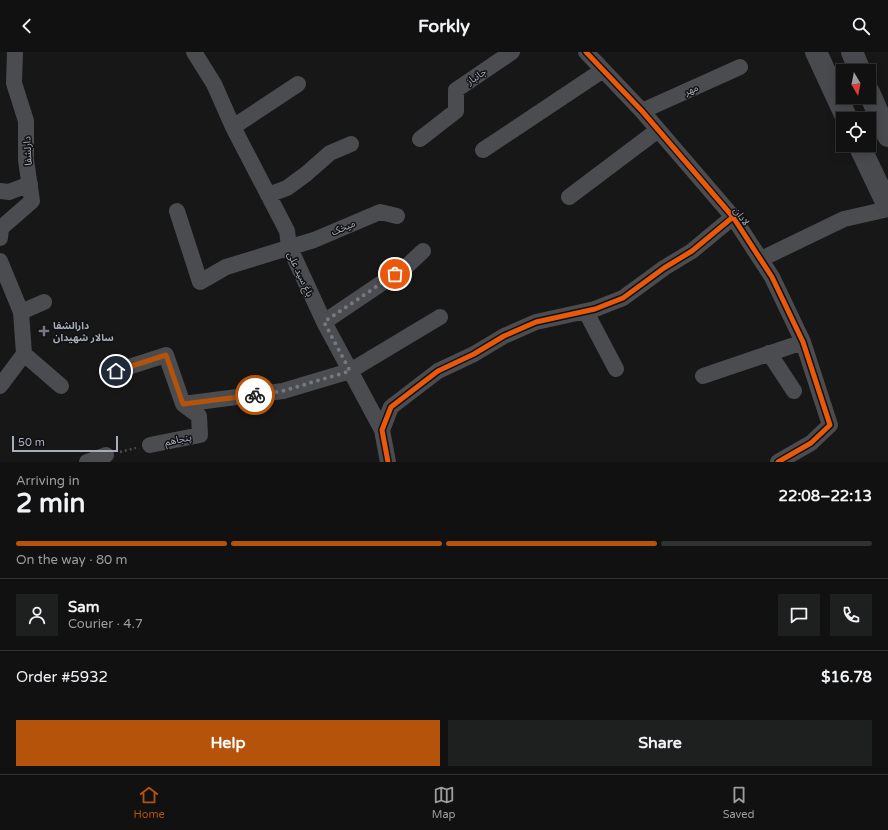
<!DOCTYPE html>
<meta charset="utf-8">
<style>
body{margin:0;font-family:"Varela Round","Noto Sans Arabic",sans-serif;background:#1e1f1f;color:#f1f3f6;height:100vh;display:flex;flex-direction:column;font-size:15px;white-space:nowrap}
*{box-sizing:border-box;margin:0}
p{font-size:13px;color:#9c9d9f}
.icon{flex:none;width:22px;height:22px;fill:none;stroke:currentColor;stroke-width:2;stroke-linecap:round;stroke-linejoin:round}
.map{position:relative;height:410px;overflow:hidden}
.panel{display:flex;flex-direction:column;background:#111;flex:1}
.panel>*{flex:none}
.needle{width:26px;rotate:170deg}
.controls{position:absolute;left:836px;top:12px;display:grid;gap:8px}
.controls a{display:grid;place-items:center;width:40px;height:40px;border-radius:0px;background:#111;box-shadow:0 2px 10px #0003,0 0 0 1px #303131;font-size:20px}
.scale{position:absolute;left:12px;bottom:10px;width:106px;box-sizing:border-box;padding-left:4px;border:2px solid #a7adb9;border-top:0;font-size:11px;line-height:14px;white-space:nowrap;color:#a7adb9;-webkit-text-stroke:3px #111113;paint-order:stroke}
.pin{position:absolute;display:grid;place-items:center;width:34px;height:34px;color:#fff;margin:-17px;border:2px solid #fff;border-radius:50%;box-shadow:0 1px 4px #0007}
.courier{position:absolute;display:grid;place-items:center;width:40px;height:40px;margin:-20px;border:3px solid #b45309;border-radius:50%;background:#fff;color:#222;box-shadow:0 1px 5px #0007}
.summary em{font-style:normal;font-weight:700}
.summary div{display:flex;flex-direction:column-reverse}
.summary{display:flex;align-items:center;justify-content:space-between;height:68px;padding:0 16px}
h1{font-size:26px;font-weight:700;line-height:30px}
.bar{display:grid;grid-template-columns:repeat(4,1fr);gap:6px 4px;align-content:center;height:48px;padding:0 16px}
.bar i{height:5px;border-radius:3px;background:#303131}
.bar .selected{background:#b45309}
.bar p{grid-column:span 4}
.line{display:flex;align-items:center;gap:10px;padding:0 16px;border-top:1px solid #303131}
.line div{flex:1}
.round{display:grid;place-items:center;flex:none;width:42px;height:42px;border-radius:0px;background:#1e1f1f}
.primary-button{display:flex;gap:8px;margin-top:auto;padding:8px 16px}
.primary-button a{flex:1;height:46px;border-radius:0px;background:#b45309;color:#fff;font-size:16px;font-weight:700;line-height:46px;text-align:center}
.primary-button a+a{background:#1e1f1f;color:#f1f3f6}
header{display:flex;justify-content:space-between;align-items:center;height:52px;padding:0 16px;background:#111;font-size:18px;font-weight:700}
.dock{display:flex;justify-content:space-around;align-items:center;height:56px;border-top:1px solid #303131;background:#111;font-size:11px;color:#9c9d9f}
.dock a{display:grid;justify-items:center;gap:2px}
.dock .selected{color:#b45309}
.map>svg:first-child{display:block}
</style>
<header><svg class="icon" aria-label="back" viewBox="0 0 24 24"><path d="M15 5l-7 7 7 7"/></svg>Forkly<svg class="icon" aria-label="search" viewBox="0 0 24 24"><circle cx="10" cy="10" r="6"/><path d="M15 15l6 6"/></svg></header>
<div class="map">
<svg width="888" height="410" viewBox="0 0 888 410">
<rect width="100%" height="100%" fill="#171717"/>
<g fill="none" stroke-linecap="round" stroke-linejoin="round">
<!-- path -->
<path stroke="#4d4e51" stroke-width="2.5" stroke-dasharray="2 3" stroke-linecap="butt" d="M120,400l16,-4"/>
<!-- street -->
<path stroke="#4a4c50" stroke-width="16" d="M194,0l20,32 19,43 54,104 2,15 35,76 58,108
M586,0l56,59 91,106 39,60 31,65 27,83 -19,18 -33,19
M642,59l98,-44
M233,75l65,-43
M420,87l36,-28v-21l56,-38
M483,98l120,-80
M0,139l9,1 21,-8
M268,143l19,-7 19,-14 24,-21 21,-9
M569,145l89,-67
M177,159l23,71 26,-15 88,-27 66,-28 17,4
M0,186l1,-10 31,-27 -6,-41v-39l-12,-38 1,-31
M761,207l83,-40 44,-10
M0,209l21,51 3,42 -24,32
M21,260l23,-10
M586,260l30,57
M324,270l83,-56 16,-15
M769,301l25,38
M24,302l37,32
M116,319l50,-16 17,49 16,12 1,19 -50,10
M703,324l100,-34
M183,352l100,-13 67,-20 90,-54
M87,410l19,-7
M388,410l-6,-32 9,-23 47,-36 36,-17 30,-18 32,-14 59,-13 28,-11 41,-30 28,-17 41,-34"/>
<!-- secondary -->
<path stroke="#494a4e" stroke-width="22" d="M816,0l31,67
M852,0l8,19
M869,40l19,44
M859,93l29,61"/>
<!-- cycleway casing -->
<g stroke="#111113" stroke-width="8">
<path id="cycleway" d="M586,0l56,59 91,106 39,60 31,65 27,83 -19,18 -33,19
M388,410l-6,-32 9,-23 47,-36 36,-17 30,-18 32,-14 59,-13 28,-11 41,-30 28,-17 41,-34"/>
</g>
<!-- cycleway -->
<use href="#cycleway" stroke="#e8590c" stroke-width="5"/>
</g>
<g fill="none" stroke-linecap="round" stroke-linejoin="round">
<!-- done -->
<path stroke="#757880" stroke-width="4" stroke-dasharray="0 7.2" d="M255,343l28,-4 67,-20 -26,-49 71,-48"/>
<!-- route -->
<path stroke="#b45309" stroke-width="5" d="M116,319l50,-16 17,49 72,-9"/>
</g>
<!-- markers -->
<path fill="#757880" stroke="#111113" stroke-width="1.5" d="M42 273h4v4h4v4h-4v4h-4v-4h-4v-4h4z"/>
<g text-anchor="middle" stroke-width="3" stroke-linejoin="round" paint-order="stroke">
<!-- street labels -->
<g font-size="10" fill="#a7adb9" stroke="#111113">
<text transform="translate(476 24) rotate(-34)" y="4">جانباز</text>
<text transform="translate(691 37) rotate(-24)" y="4">مهر</text>
<text transform="translate(27 99) rotate(-93)" y="4">دارلشفا</text>
<text transform="translate(742 164) rotate(54)" y="4">لادان</text>
<text transform="translate(343 175) rotate(-23)" y="4">میخک</text>
<text transform="translate(301 222) rotate(65)" y="4">باغ سید علی</text>
<text transform="translate(178 387) rotate(-12)" y="4">پنجاهم</text>
</g>
<!-- poi labels -->
<g font-size="10" font-weight="bold" fill="#a7adb9" stroke="#111113" text-anchor="start">
<text x="53" y="277">دارالشفا<tspan x="53" dy="12">سالار شهیدان</tspan></text>
</g>
</g>
</svg>
<div class="controls">
<a><svg class="needle" viewBox="-14 -14 28 28"><path d="M0-13l5 13h-10z" fill="#e53935"/><path d="M0 13l5-13h-10z" fill="#9c9d9f"/></svg></a>
<a><svg class="icon" aria-label="locate" viewBox="0 0 24 24"><circle cx="12" cy="12" r="6"/><path d="M12 2v4M12 18v4M2 12h4M18 12h4"/></svg></a>
</div>
<div class="scale">50 m</div>
<div class="pin" style="left:395px;top:222px;background:#ea580c"><svg class="icon" aria-label="bag" viewBox="0 0 24 24"><path d="M5 8h14l-1 12H6zM9 8a3 3 0 0 1 6 0"/></svg></div>
<div class="pin" style="left:116px;top:319px;background:#1f2937"><svg class="icon" aria-label="home" viewBox="0 0 24 24"><path d="M3 11l9-7 9 7M6 9v11h12V9"/></svg></div>
<div class="courier" style="left:255px;top:343px"><svg class="icon" aria-label="bike" viewBox="0 0 24 24"><circle cx="6" cy="16" r="4"/><circle cx="18" cy="16" r="4"/><path d="M6 16l4-8h5l3 8M10 8l3 8H6M13 5h3"/></svg></div>
</div>
<section class="panel">
<div class="summary"><div><h1>2 min</h1><p>Arriving in</p></div><em>22:08–22:13</em></div>
<div class="bar"><i class="selected"></i><i class="selected"></i><i class="selected"></i><i></i><p>On the way · 80 m</p></div>
<div class="line" style="height:72px"><a class="round"><svg class="icon" aria-label="person" viewBox="0 0 24 24"><circle cx="12" cy="8" r="4"/><path d="M4 21q1-7 8-7t8 7"/></svg></a><div><b>Sam</b><p>Courier · 4.7</p></div><a class="round"><svg class="icon" aria-label="chat" viewBox="0 0 24 24"><path d="M4 5h16v11H9l-5 4z"/></svg></a><a class="round"><svg class="icon" aria-label="phone" viewBox="0 0 24 24"><path d="M5 4h4l2 5-3 2q2 4 5 5l2-3 5 2v4C11 20 4 13 5 4z"/></svg></a></div>
<div class="line" style="height:52px"><div>Order #5932</div><b>$16.78</b></div>
<div class="primary-button"><a>Help</a><a>Share</a></div>
</section>
<nav class="dock">
<a class="selected"><svg class="icon" aria-label="home" viewBox="0 0 24 24"><path d="M3 11l9-7 9 7M6 9v11h12V9"/></svg>Home</a>
<a><svg class="icon" aria-label="map" viewBox="0 0 24 24"><path d="M3 6l6-2 6 2 6-2v14l-6 2-6-2-6 2zM9 4v14M15 6v14"/></svg>Map</a>
<a><svg class="icon" aria-label="saved" viewBox="0 0 24 24"><path d="M7 4h10v16l-5-4-5 4z"/></svg>Saved</a>
</nav>
